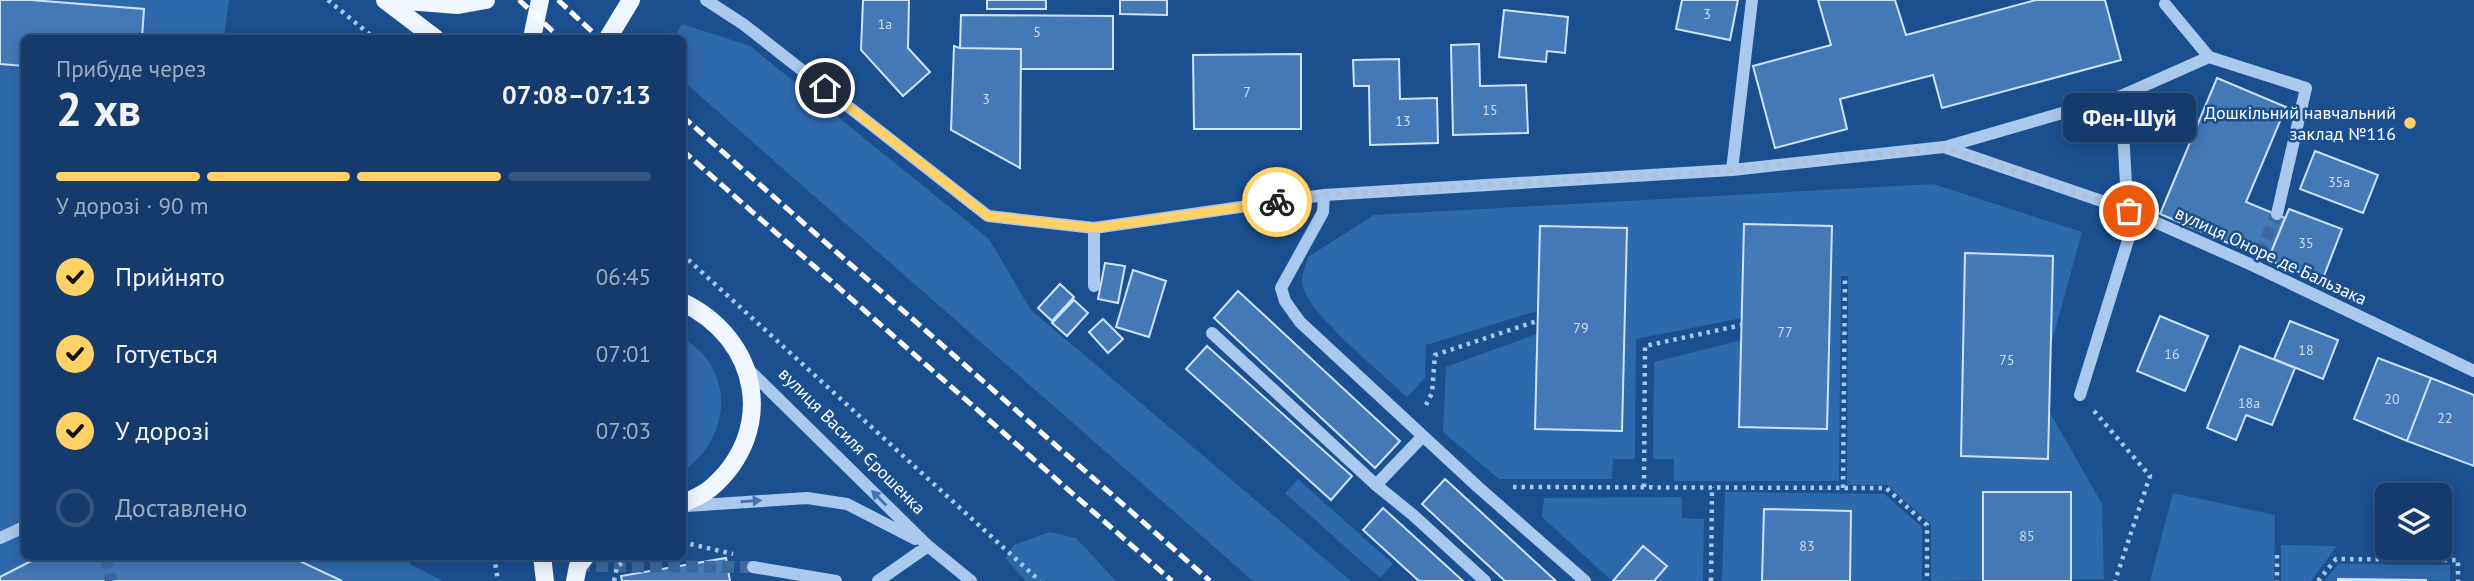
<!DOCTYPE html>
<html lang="uk">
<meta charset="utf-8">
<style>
body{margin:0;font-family:"PT Sans",sans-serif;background:#1d4271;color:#f1f3f6;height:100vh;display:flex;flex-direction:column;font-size:26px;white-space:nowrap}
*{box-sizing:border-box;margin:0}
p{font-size:23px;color:#9dadc1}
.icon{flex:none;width:38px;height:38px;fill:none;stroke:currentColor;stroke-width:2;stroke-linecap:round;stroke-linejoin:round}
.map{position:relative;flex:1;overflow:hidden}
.drawer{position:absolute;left:21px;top:35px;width:665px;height:525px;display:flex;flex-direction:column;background:#143b6b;border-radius:10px;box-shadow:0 4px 18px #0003,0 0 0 2px #33557e}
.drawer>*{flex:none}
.fabs{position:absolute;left:2375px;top:483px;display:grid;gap:14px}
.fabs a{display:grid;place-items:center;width:77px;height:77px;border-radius:10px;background:#143b6b;box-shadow:0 4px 18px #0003,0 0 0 2px #33557e;font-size:35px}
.pin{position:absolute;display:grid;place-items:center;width:60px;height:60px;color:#fff;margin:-30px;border:4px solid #fff;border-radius:50%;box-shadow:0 2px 7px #0007}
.courier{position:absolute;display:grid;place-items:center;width:70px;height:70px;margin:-35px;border:5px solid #ffd166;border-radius:50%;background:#fff;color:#222;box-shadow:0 2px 9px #0007}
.bubble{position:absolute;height:49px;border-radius:10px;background:#143b6b;box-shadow:0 4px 18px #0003,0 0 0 2px #33557e;font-size:23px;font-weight:700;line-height:49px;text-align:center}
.headline em{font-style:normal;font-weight:700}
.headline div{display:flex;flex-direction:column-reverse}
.headline{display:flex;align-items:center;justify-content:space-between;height:119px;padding:0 35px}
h1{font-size:46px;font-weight:700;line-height:52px}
.bar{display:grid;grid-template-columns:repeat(4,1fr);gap:10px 7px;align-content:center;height:84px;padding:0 35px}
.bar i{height:9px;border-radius:5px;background:#33557e}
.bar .selected{background:#ffd166}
.bar p{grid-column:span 4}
ol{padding:0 35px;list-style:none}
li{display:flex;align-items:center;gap:21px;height:77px}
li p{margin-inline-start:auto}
li .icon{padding:7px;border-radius:50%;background:#ffd166;color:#111;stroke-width:4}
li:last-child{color:#9dadc1}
li i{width:38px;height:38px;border:4px solid #33557e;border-radius:50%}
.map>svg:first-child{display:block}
</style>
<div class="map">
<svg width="2474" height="581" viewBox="0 0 2474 581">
<rect width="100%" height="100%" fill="#1b4f8f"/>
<!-- green -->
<path fill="#2e69ad" d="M0,0h229l-5,38h-200v518l385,1 1,7 33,17h-443z
M682,24l68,22 239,193 42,71 320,271h-98l-570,-500 -1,-43h-8z
M1933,184l149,48 -31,113 2,-89 -88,-2 -4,202 87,3 1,-48 53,93 2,75 -173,2v-57l-44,-39h-40l1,-209h-7l-2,205h-165v-22h-21l1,-97 88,-22 89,-114 -86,-2 -3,94 -106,21 -1,120h-22l-1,20h-113l-56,-47 3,-65 91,-33 -2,95 87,2 5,-203 -87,-2 -3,85 -111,34 -1,33 -18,19c-25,-24 -93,-79 -103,-107 -5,-11 1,-22 4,-33l66,-42z
M683,337c5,5 12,9 17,14 36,37 23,94 -17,120z
M1298,479l95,85 -13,14 -95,-85z
M1725,492l159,2 38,33v54h-72l1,-69 -87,-3 -2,72h-40z
M2173,493l102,22 -1,66h-124z
M1682,497v21l22,1 -1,62h-49l13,-15 -24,-20 -31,35 -70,-64 2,-19z
M1050,532l26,6 40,43h-90l-21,-23 9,-13z
M2281,545l56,1 -26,35h-30z
M2338,564l112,1v16l-111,-2 -1,2h-13z"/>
<!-- building -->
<path fill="#4478b7" stroke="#cfe3fa" stroke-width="2" d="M0,0h31l113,9 -2,29h-118v28l-24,-2z
M863,0h46l-1,48 22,24 -27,24 -42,-46z
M987,0h59v9h-59z
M1120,0h47v15l-47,-1z
M1682,0h56l-8,40 -54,-11z
M1818,0h77l11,35 130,-35h69l16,60 -179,48 -9,-33 -93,24 7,30 -72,19 -22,-82 78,-21z
M1504,10l64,7 -3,36 -18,-2 -1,11 -47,-5z
M961,15l152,1v53h-92v-20l-61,-1z
M1479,44l1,42 46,-1 2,48 -75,2 -2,-90z
M954,46l6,2 61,1 -1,119 -69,-38z
M1301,54v75h-107l-1,-74z
M1399,59l1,40 37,-1 1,45 -68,2 -1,-59h-15l-1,-26z
M2217,78l69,29 -40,95 39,16 -17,42 -108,-46z
M2315,151l63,24 -15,38 -63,-24z
M2289,209l53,20 -20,52 -54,-21z
M1744,224l88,2 -5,203 -88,-2z
M1540,226l87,2 -5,203 -87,-2z
M1965,253l88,3 -5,203 -87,-3z
M1105,263l20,3 -7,37 -20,-4z
M1133,270l33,11 -17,56 -33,-10z
M1060,284l14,13 -22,24 -14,-13z
M1238,291l162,150 -25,27 -161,-150z
M1074,300l14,13 -21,23 -15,-13z
M2160,316l48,20 -23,55 -48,-20z
M1103,319l20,20 -15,14 -19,-21z
M2290,321l48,19 -15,39 -49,-20z
M1207,346l145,130 -21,24 -145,-131z
M2240,346l55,22 -23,57 -26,-10 -10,25 -29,-12z
M2378,358l53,20 -24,63 -53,-22z
M2431,378l43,17v71l-67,-25z
M1445,479l111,102h-51l-83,-77z
M1983,492h88v89h-88z
M1383,508l80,73h-44l-56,-51z
M1764,509l87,2 -1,70h-88z
M1643,546l24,20 -13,15h-41z
M47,556h242l53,25h-342v-4l29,-15z
M726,558l4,23h-108l-1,-5z
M2338,579l88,1v1h-88z"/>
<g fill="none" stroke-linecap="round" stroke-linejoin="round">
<!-- minor-tunnel -->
<path stroke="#3d69a0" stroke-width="12" stroke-dasharray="12 6" stroke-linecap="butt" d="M2259,255l18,-41
M106,556l5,25
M578,566l175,1"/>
<!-- path -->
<path stroke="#a9c9ee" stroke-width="4.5" stroke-dasharray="3.5 5" stroke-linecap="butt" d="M328,0l46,38
M682,254l358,327
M1426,405l6,-12 3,-38 102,-34
M2094,411l56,65 -35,105
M1513,487l373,1 41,37v56
M1644,487l1,-141 97,-21
M1843,488l2,-212
M682,542l51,12
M2277,555v26
M494,556l4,25
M614,581l3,-14 13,-11
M1711,581l1,-94
M2318,581l18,-22 122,1v21"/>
<!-- minor -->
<path stroke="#a9c9ee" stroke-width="12" d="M706,0l37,24 245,192 106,12 230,-33 408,-25 212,-23 184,63 124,55 222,106
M2209,57l97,31 -29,126
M2121,96l88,-39 -44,-53
M1945,147l176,-51 8,141 -49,158
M1732,170l20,-170
M1324,195l-1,17 -42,76 4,13 15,21 178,165 107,94
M1094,228v58
M1212,333l164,152 47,-49
M746,367l182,179 43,35
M1376,485l37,30 72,66
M687,506l120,-8 40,6 68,35
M0,538l24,-11
M753,567l83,14
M878,581l50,-35"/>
<!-- major -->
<path stroke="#f0f6ff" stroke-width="18" d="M385,0l50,38
M394,0l64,5 28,-5
M532,38l8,-38
M608,38l23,-38
M682,302c78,37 95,129 29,186 -8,7 -19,11 -29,16
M542,556l3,25
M575,581l3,-15 8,-10"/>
<!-- rail -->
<path stroke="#fff" stroke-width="5" stroke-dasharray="12 5" stroke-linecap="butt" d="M519,0l41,38
M558,0l41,38
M682,116l528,465
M682,150l490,431"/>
</g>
<!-- one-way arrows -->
<defs><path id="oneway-solid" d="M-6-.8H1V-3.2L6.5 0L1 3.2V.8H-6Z" transform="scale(1.75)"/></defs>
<g fill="#4674ac">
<use href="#oneway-solid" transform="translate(879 498) rotate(-135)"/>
<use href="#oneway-solid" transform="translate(751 501) rotate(-4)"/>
</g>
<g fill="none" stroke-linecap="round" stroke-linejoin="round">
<!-- done -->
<path stroke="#afc1d8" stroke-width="7" stroke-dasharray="0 12.6" d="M1277,202l47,-7 408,-25 212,-23 185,64"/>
<!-- route -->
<path stroke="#ffd166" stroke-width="9" d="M825,88l163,128 106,12 183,-26"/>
</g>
<!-- markers -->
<circle fill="#ffd166" stroke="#1b4f8f" stroke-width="2.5" cx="2410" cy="123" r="7"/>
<g text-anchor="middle" stroke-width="5" stroke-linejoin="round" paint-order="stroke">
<!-- number labels -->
<g font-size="14" fill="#d0dded">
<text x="1707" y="19">3</text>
<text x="885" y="29">1а</text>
<text x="1037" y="37">5</text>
<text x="1247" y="97">7</text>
<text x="986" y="104">3</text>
<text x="1490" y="115">15</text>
<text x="1403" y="126">13</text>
<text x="2339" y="187">35а</text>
<text x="2306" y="248">35</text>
<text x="1581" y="333">79</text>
<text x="1785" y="337">77</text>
<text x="2306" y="355">18</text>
<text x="2172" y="359">16</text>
<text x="2007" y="365">75</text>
<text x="2392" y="404">20</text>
<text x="2249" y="408">18а</text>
<text x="2445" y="423">22</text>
<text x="2027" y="541">85</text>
<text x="1807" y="551">83</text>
</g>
<!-- poi labels -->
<g font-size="18" fill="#fff" stroke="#1b4f8f" text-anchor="end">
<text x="2396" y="119">Дошкільний навчальний<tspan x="2396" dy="21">заклад №116</tspan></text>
</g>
<!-- street labels -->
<g font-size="18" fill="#fff" stroke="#1b4f8f">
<text transform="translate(2271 256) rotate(25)" y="6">вулиця Оноре де Бальзака</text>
<text transform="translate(852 441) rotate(45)" y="6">вулиця Василя Єрошенка</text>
</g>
</g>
</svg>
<div class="fabs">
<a><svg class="icon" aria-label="layers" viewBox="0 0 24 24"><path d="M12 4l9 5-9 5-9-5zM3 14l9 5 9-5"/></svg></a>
</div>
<div class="pin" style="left:2129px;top:211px;background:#ea580c"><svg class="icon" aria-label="bag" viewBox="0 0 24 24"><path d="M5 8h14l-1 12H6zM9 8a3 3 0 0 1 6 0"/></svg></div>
<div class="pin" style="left:825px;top:88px;background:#1f2937"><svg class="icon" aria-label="home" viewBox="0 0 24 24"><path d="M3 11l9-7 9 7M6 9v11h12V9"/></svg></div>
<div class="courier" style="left:1277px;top:202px"><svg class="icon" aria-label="bike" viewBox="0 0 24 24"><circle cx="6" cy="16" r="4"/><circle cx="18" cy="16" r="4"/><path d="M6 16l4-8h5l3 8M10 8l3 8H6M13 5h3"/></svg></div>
<div class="bubble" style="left:2063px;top:93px;width:133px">Фен-Шуй</div>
<section class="drawer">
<div class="headline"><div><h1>2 хв</h1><p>Прибуде через</p></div><em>07:08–07:13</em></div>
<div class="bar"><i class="selected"></i><i class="selected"></i><i class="selected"></i><i></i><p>У дорозі · 90 m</p></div>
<ol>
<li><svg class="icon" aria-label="check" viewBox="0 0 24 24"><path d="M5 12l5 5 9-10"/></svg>Прийнято<p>06:45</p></li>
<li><svg class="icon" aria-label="check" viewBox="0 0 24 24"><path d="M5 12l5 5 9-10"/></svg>Готується<p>07:01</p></li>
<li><svg class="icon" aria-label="check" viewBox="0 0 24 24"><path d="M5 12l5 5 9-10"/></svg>У дорозі<p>07:03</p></li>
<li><i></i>Доставлено</li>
</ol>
</section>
</div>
